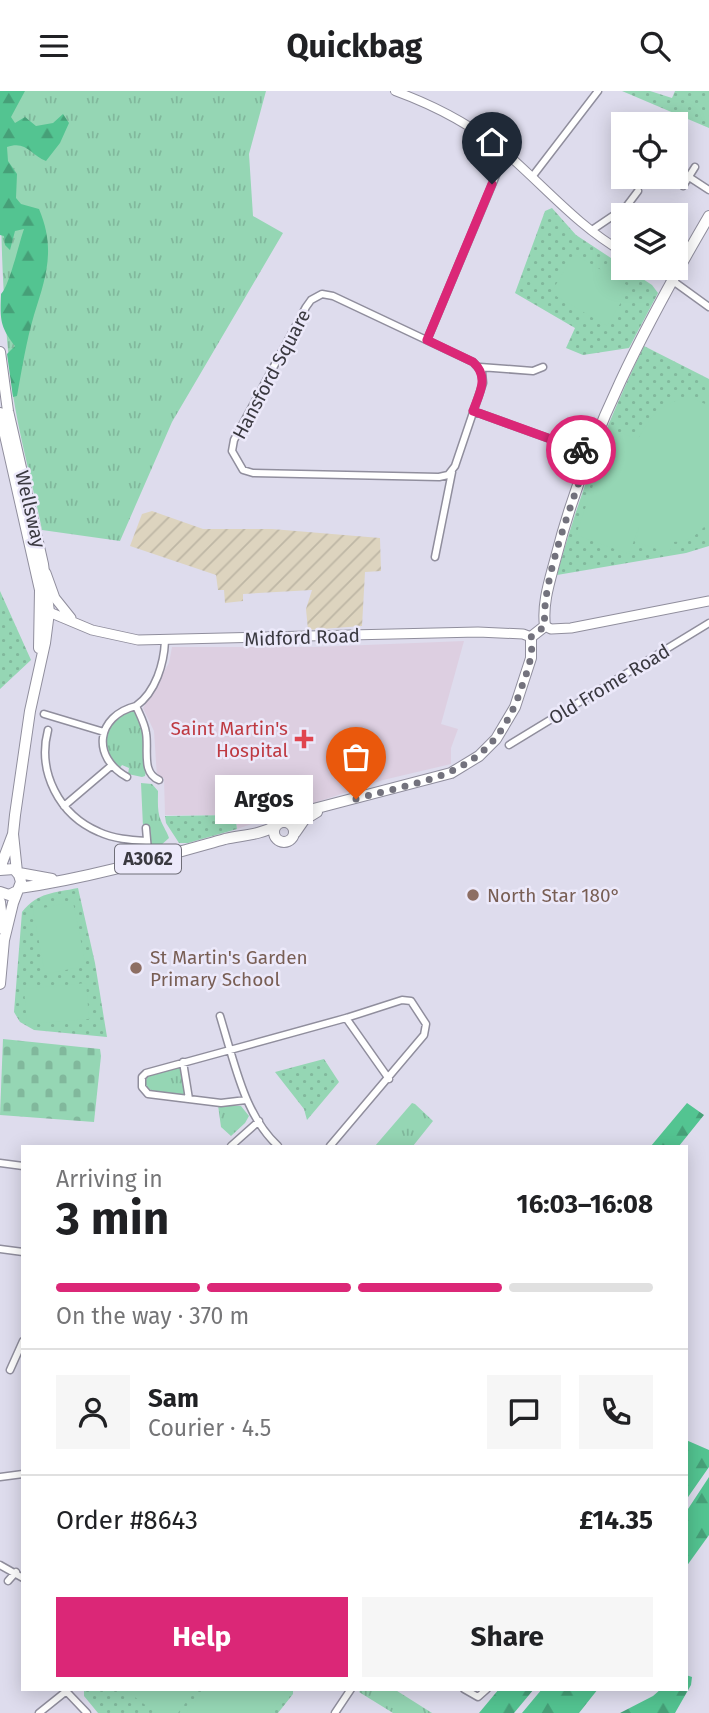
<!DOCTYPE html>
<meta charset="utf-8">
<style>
body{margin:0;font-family:"Fira Sans",sans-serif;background:#f6f6f6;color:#202124;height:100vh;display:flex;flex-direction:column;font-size:26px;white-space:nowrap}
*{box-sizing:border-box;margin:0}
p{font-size:23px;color:#757577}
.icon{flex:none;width:38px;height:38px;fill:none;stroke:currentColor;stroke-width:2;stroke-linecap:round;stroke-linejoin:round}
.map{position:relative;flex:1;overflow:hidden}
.side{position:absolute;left:21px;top:1054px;width:667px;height:546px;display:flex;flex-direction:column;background:#fff;border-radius:0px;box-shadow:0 4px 18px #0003}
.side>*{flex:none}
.fabs{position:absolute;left:611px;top:21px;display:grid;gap:14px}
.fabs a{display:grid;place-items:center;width:77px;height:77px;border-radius:0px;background:#fff;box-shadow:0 4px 18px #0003;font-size:35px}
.pin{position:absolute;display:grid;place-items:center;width:60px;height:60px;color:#fff;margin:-72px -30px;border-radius:50% 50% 50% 0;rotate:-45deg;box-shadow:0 0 7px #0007}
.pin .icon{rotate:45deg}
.courier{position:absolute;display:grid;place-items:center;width:70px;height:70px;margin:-35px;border:5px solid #db2777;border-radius:50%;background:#fff;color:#222;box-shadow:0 2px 9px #0007}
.bubble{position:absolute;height:49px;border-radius:0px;background:#fff;box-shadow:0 4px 18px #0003;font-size:23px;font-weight:700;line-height:49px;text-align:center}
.head em{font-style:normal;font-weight:700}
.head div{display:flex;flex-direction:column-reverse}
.head{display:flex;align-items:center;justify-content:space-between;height:119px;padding:0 35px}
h1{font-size:46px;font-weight:700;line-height:52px}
.bar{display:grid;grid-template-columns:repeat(4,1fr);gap:10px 7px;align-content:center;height:84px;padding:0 35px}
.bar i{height:9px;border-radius:5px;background:#e0e0e0}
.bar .on{background:#db2777}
.bar p{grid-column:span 4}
.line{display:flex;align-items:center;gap:18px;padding:0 35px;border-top:2px solid #e0e0e0}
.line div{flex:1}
.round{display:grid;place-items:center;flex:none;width:74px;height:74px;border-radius:0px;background:#f6f6f6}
.action{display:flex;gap:14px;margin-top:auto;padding:14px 35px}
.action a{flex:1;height:80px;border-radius:0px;background:#db2777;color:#fff;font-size:28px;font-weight:700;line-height:80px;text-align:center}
.action a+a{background:#f6f6f6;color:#202124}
header{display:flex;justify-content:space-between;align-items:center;height:91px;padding:0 35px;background:#fff;font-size:32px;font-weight:700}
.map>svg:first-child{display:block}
</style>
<header><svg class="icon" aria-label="menu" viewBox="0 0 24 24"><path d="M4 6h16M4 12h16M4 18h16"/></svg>Quickbag<svg class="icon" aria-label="search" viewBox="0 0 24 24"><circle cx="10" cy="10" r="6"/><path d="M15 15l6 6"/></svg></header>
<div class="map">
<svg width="709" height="1622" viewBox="0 0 709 1622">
<defs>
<pattern id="industrial-furrows" width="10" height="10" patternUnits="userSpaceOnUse" patternTransform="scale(1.75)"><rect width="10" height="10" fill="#ddd4bf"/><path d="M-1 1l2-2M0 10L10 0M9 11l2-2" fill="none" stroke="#beb7a5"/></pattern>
<pattern id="grass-tufts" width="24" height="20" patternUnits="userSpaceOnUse" patternTransform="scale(1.75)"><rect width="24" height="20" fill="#95d6b4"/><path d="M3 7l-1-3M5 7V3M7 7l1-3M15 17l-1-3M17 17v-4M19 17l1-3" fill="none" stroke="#81b89c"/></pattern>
<pattern id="forest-firs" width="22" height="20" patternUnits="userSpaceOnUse" patternTransform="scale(1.75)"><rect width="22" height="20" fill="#53c491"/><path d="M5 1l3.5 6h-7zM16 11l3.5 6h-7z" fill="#46a078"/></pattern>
<pattern id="cemetery-stones" width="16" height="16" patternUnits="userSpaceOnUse" patternTransform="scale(1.75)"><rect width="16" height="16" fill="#95d6b4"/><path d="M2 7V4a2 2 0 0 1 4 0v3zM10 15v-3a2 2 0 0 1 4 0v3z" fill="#81b89c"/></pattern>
<pattern id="park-dots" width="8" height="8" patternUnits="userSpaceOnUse" patternTransform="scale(1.75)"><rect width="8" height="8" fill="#95d6b4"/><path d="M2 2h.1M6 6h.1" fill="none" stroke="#81b89c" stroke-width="1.8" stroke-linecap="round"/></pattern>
</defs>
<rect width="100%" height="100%" fill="#dedced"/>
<!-- industrial -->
<path fill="url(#industrial-furrows)" d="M152,420l51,18h69l108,9 1,33 -16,1 -3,54 -54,4 -2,-21 6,-19 -69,4v7l-18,2 -1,-13h-6l-2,-15 -86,-29 12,-32z"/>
<!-- medical -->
<path fill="#ddcfe1" d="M464,550l-23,83 17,5 -7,19v16l-68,16 -146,49 -2,-14h-70l-1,-37 -7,-1 -3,-46 -11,-23 26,-45 3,-16h144z"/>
<!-- grass -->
<path fill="url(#grass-tufts)" d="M0,0h266l-17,63 4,62 30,17 -111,189 -52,119 -78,-11c-9,-45 -22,-90 -29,-135 -13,-100 -13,-203 -13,-304z
M130,619l6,3 7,19 3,39 -1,5 -3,1 -14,-3 1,-6 -7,-3 -3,4c-22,-25 -17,-42 11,-59z
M141,692l11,1 6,7c0,10 -1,21 3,30 3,7 6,11 8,17l-9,8 -9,-1 -1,-18h-7z
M181,974l5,31 -34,-5 -5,-4 -2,-5 4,-8z
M412,1012l3,1 18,17 -20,25h-38z
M218,1014l23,1 8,10 -4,7 -14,13 -10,-9z
M362,1598h32l38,24h-39l-34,-21z"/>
<!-- forest -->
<path fill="url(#forest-firs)" d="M0,0h25l-14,26 4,6 10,-6 11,9 17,-3 10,-9 6,9 -9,20 -14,18c-15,-6 -20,-21 -39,-14l1,14 9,13 -1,24 5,6 18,5c17,40 7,68 -5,106 -8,27 -12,54 -17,81l-4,1 -6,-43 8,-8c-15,-19 -15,-26 -14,-52 8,-7 18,-51 23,-65l-9,2 -5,19 -5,-5 -1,-9 -4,-1z
M687,1012l17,12 -25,31h-28z
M686,1349l23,10v17l-23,33z
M709,1386v58l-23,32v-55z
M686,1584l6,2 -1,8 -16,28h-55l33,-17 8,-7h25z
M499,1598h35l-20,24h-35z
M542,1598h56l-19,24h-57z"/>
<!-- cemetery -->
<path fill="url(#cemetery-stones)" d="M3,948l97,10 1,7 -7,66 -94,-7z"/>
<!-- park -->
<path fill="url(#park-dots)" d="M622,0h28l22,7 3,-7h34v37z
M552,117l24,27 76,50 6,8 -29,55 -46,7 -17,-7 9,-20 -60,-35 30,-82z
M644,255l65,33v167l-23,7 -129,22c22,-81 50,-153 87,-229z
M0,500l31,69 -31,29z
M235,724l2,14 -49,14h-9l-13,-20 -1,-7z
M78,797l17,75 12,74 -73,-7 -14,-8 -6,-10 8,-100c16,-20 32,-19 56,-24z
M324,968l15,23 -32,38 -3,-11 -29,-37z
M84,1598h209v5l-15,19h-180l-14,-17z"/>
<!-- pitch -->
<path fill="#95d6b4" d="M574,163l56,33 -23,39 -56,-33z
M681,308h14l14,7v116c-12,12 -17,19 -36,20l-4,11 -33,-11 3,-15 -10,27 -53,-19 36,-105 26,9c13,-23 19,-32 43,-40z
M73,811l13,64 -41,8 -12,-64z
M86,892l3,36 -62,5 -3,-35z
M124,1598h72l-18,24h-22z
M205,1598h77l4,3 -16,21h-84z"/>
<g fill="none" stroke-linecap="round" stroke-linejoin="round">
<!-- minor casing -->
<g stroke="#908e9d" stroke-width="9">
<path id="minor" d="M532,86l66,-86
M689,86l20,13
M683,95l12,-19
M592,139l34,-23 12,-16
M673,190l36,26
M322,203l11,2 140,66 9,10 1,11 -28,83 -7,9 -9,2 -186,-4 -10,-3 -11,-19 2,-11 72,-133 5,-7z
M427,249l75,-179 5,-7
M480,276l53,4 10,-4
M473,320l116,42
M435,466l17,-85
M44,623l60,18
M48,639c-11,42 11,85 51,102 15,7 32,8 48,9
M509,654l200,-122
M127,686c-36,-20 -31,-61 9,-71
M159,689c-18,-7 -10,-31 -13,-47 -1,-9 -6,-18 -10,-27 20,-14 28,-43 29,-65
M64,715l47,-40
M146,737l2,23
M220,925l10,34 -84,23 -4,4v10l6,7 73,9 25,-3
M346,927l43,61
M183,971l6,37
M231,1055l28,-25
M278,1055c-27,-25 -38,-62 -48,-96l116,-32 56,-18 9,1 15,23 -2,11 -94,111
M0,1072l23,3
M0,1158l23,3
M10,1279l13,-29
M0,1386l23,-3
M0,1474l23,13
M8,1490l8,-9
M464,1598l14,8 9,-8
M66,1600l21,22
M39,1622l30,-24
M335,1622l16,-24"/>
</g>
<!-- tertiary casing -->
<g stroke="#908e9d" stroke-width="10">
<path id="tertiary" d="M395,0c41,15 79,35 112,63 38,33 72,73 116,98
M653,177l21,11"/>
</g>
<!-- secondary casing -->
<g stroke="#908e9d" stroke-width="11">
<path id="secondary" d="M46,482l9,25 16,20
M49,521l43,18 46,10 340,-8 45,2 8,3
M545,535l6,3 20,-1 138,-27"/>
</g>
<!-- primary casing -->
<g stroke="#908e9d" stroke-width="12">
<path id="primary" d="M0,261l8,59 35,153 6,48 -4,31 -15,68 -15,104 -2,19 4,38
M0,322l40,177 -1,58
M274 741a10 10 0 1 1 20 0a10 10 0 1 1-20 0Z
M279,732l23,-11 149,-39 28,-17 17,-17 19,-32 16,-49v-21l14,-11c-3,-23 5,-46 11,-69 31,-122 90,-233 153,-341
M295,742l9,-13 13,-8
M0,777l13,-34
M0,779l14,-1 5,6 2,7 -8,21 -9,37 -4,44
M19,782l33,6
M19,797c70,-10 138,-30 206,-49 18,-4 36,-4 52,-14
M0,801l9,3 8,-4
M0,811l3,27"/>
</g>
<!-- minor -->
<use href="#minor" stroke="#fff" stroke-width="6"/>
<!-- tertiary -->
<use href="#tertiary" stroke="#fff" stroke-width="8"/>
<!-- secondary -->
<use href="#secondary" stroke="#fff" stroke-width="9"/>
<!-- primary -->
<use href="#primary" stroke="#fff" stroke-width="10"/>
</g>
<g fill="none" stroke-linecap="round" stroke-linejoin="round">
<!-- done -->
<path stroke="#73727d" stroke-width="7" stroke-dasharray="0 12.6" d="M356,708c78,-22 135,-22 165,-110 6,-17 13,-34 10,-52l14,-11c-5,-43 30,-130 44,-173l-8,-3"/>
<!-- route -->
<path stroke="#db2777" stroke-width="9" d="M492,93l-65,156 46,22c17,15 6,32 0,49l108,39"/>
</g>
<!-- markers -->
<path fill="#e0444e" stroke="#ece9fa" stroke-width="2.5" d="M300.5 637.5h7v7h7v7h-7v7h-7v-7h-7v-7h7z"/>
<g fill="#8d6e63" stroke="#ece9fa" stroke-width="2.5">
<circle cx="473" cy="804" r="7"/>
<circle cx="136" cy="877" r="7"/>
</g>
<g text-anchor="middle" stroke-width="5" stroke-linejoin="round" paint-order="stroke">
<!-- shield labels -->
<rect fill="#ece9fa" stroke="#6f6e78" stroke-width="2" x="115" y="753.5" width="66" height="29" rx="5"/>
<g font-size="18" font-weight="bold" fill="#3a3940">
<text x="148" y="774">A3062</text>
</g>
<!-- street labels -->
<g font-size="19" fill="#3a3940" stroke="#ece9fa">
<text transform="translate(271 283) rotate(-62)" y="7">Hansford Square</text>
<text transform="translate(31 418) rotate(77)" y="7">Wellsway</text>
<text transform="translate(302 546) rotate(-2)" y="7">Midford Road</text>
<text transform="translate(609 593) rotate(-31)" y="7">Old Frome Road</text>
</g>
<!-- health labels -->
<g font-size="19" fill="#be3a42" stroke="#ece9fa" text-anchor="end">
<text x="288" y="644">Saint Martin's<tspan x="288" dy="22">Hospital</tspan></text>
</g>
<!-- education labels -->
<g font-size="19" fill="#785e54" stroke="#ece9fa" text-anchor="start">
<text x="487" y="811">North Star 180°</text>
<text x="150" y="873">St Martin's Garden<tspan x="150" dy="22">Primary School</tspan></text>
</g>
</g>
</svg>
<div class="fabs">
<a><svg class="icon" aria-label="locate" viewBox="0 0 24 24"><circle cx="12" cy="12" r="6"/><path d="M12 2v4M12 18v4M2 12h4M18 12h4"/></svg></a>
<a><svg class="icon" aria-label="layers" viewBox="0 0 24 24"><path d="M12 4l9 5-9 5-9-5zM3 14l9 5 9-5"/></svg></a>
</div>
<div class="pin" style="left:356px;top:708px;background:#ea580c"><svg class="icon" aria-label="bag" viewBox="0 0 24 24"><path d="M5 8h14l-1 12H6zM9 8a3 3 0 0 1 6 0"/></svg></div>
<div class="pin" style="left:492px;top:93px;background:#1f2937"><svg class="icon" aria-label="home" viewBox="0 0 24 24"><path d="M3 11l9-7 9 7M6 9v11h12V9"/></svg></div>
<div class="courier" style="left:581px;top:359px"><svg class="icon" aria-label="bike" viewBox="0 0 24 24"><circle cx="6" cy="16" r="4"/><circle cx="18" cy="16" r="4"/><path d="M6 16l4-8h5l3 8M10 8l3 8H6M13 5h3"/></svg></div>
<div class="bubble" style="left:215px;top:684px;width:98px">Argos</div>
<section class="side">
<div class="head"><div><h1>3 min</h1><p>Arriving in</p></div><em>16:03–16:08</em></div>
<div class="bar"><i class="on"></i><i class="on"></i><i class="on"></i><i></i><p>On the way · 370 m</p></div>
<div class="line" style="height:126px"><a class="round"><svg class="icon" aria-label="person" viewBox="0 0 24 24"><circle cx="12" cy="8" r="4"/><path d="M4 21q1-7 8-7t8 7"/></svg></a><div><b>Sam</b><p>Courier · 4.5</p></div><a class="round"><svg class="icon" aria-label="chat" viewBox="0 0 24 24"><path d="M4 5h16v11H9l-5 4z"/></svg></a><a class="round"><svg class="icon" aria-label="phone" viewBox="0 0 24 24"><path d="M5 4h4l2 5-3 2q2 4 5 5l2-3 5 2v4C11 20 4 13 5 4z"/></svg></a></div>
<div class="line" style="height:91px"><div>Order #8643</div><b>£14.35</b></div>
<div class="action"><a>Help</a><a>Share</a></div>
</section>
</div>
